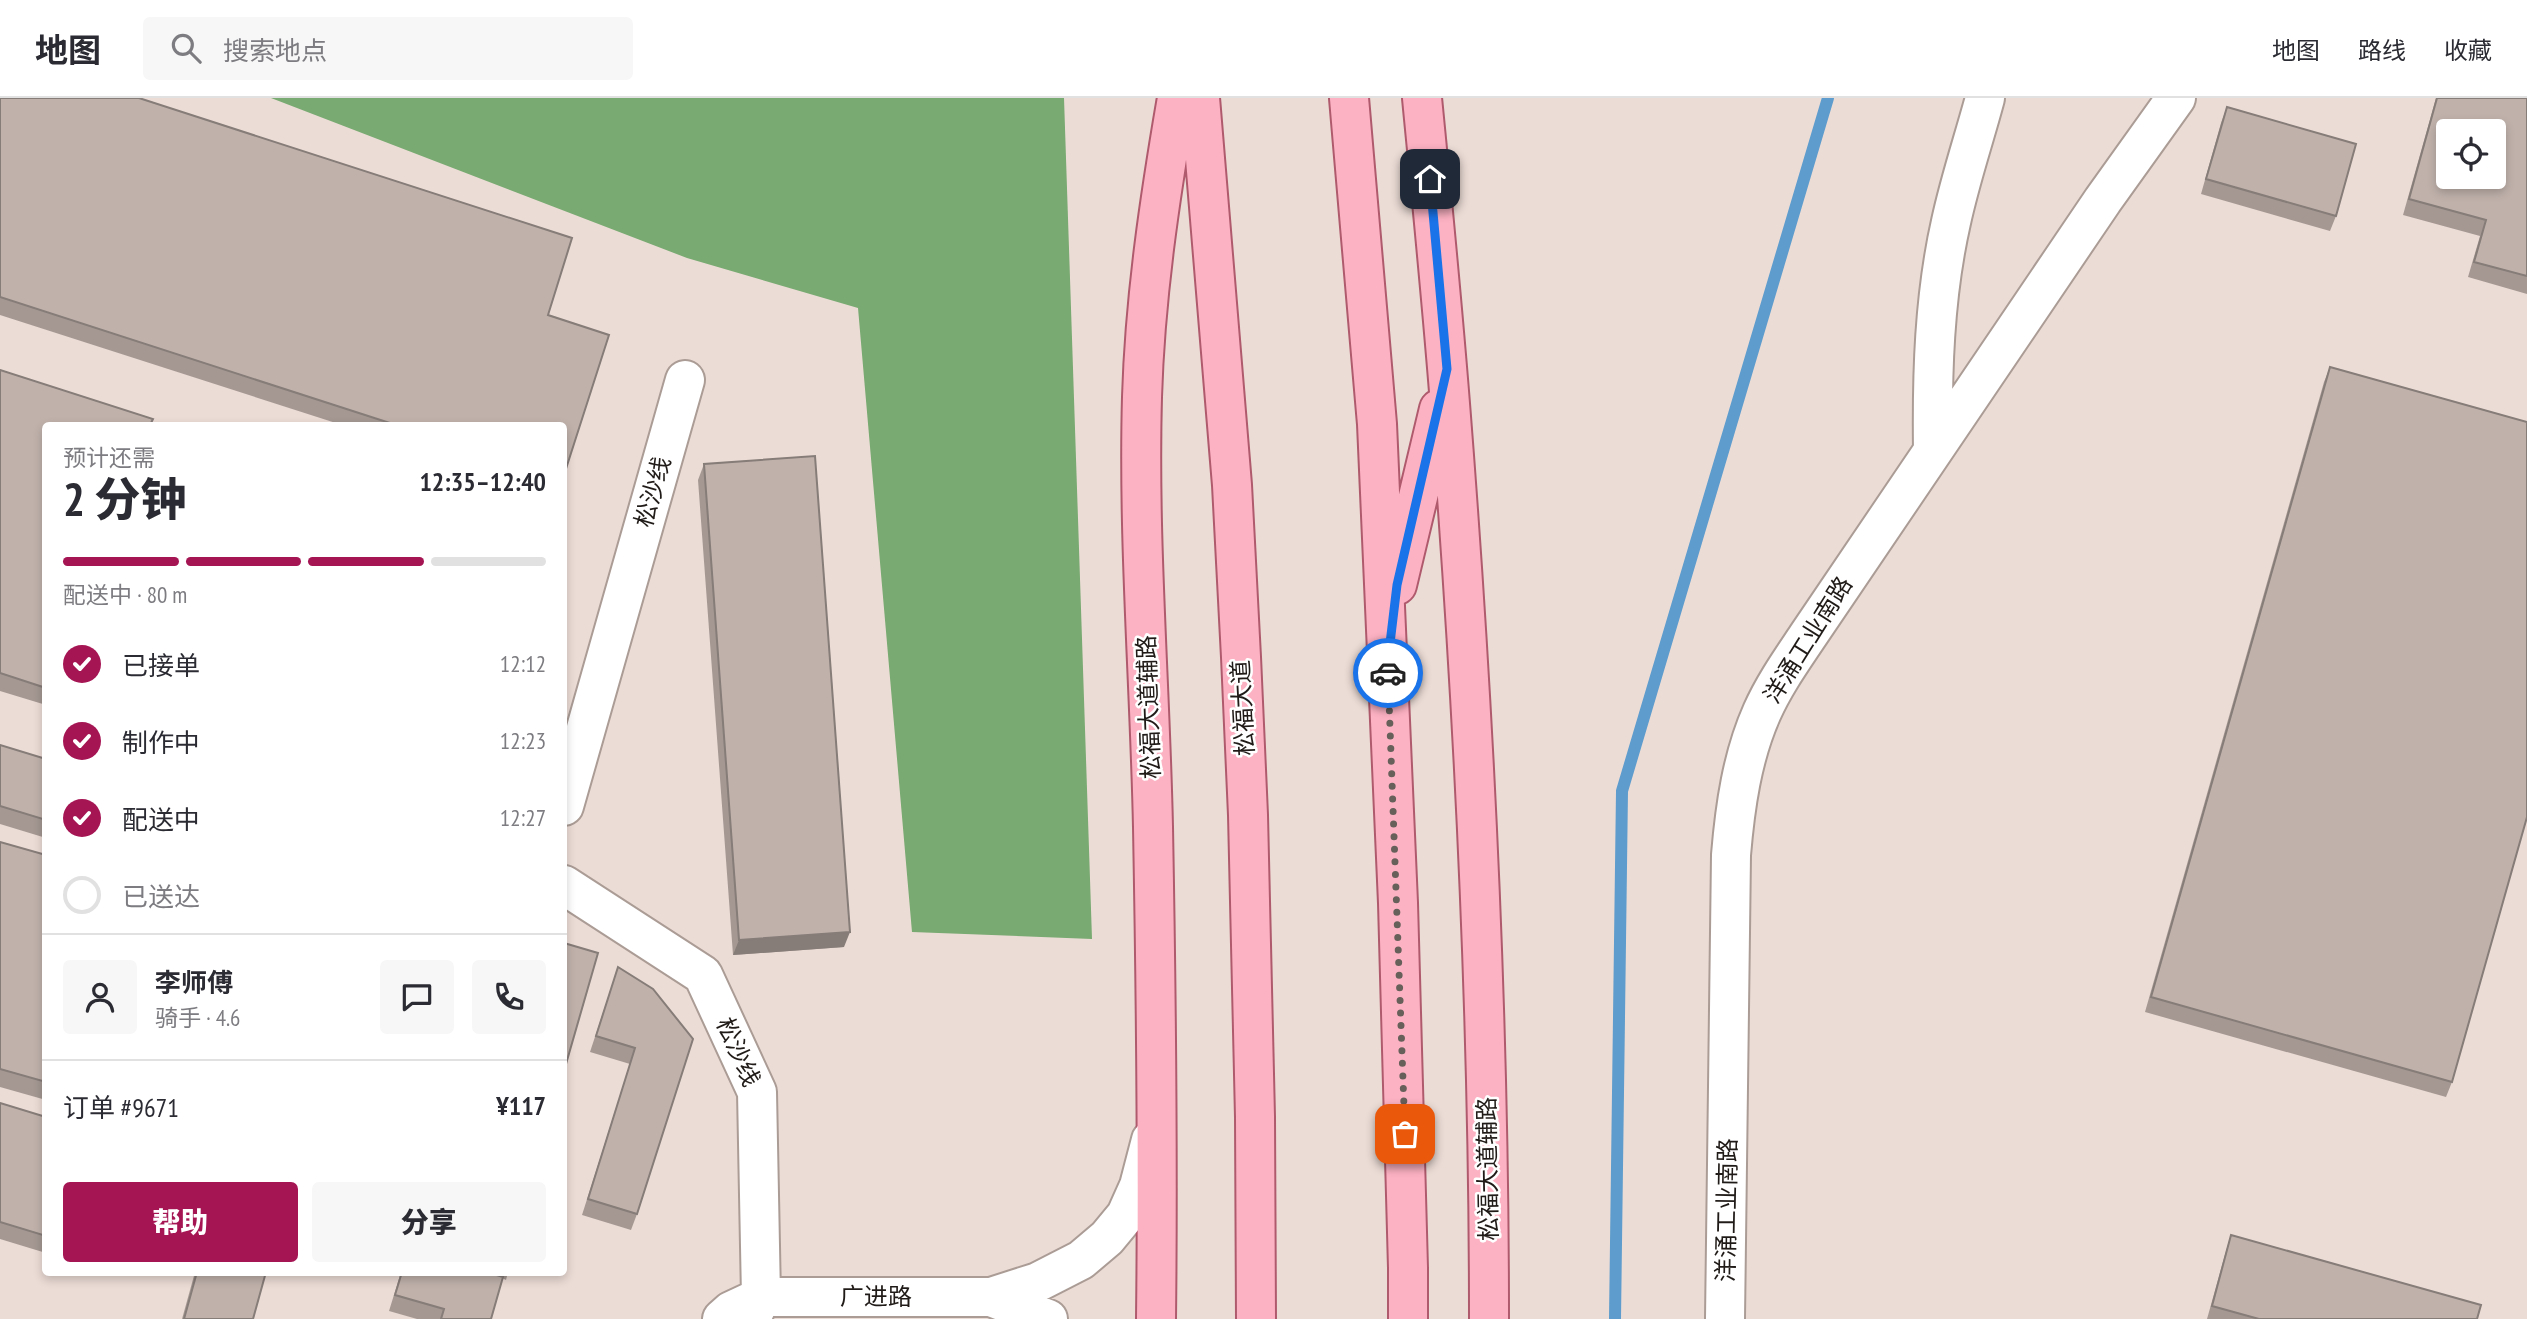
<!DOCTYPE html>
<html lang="zh">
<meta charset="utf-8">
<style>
body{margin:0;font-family:"PT Sans Narrow","Noto Sans SC",sans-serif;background:#f7f7f7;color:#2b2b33;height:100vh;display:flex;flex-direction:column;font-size:26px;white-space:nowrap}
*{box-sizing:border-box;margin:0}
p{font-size:23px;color:#7c7c81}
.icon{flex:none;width:38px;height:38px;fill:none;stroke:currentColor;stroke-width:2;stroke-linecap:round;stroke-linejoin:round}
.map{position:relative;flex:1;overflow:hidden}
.side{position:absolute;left:42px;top:324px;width:525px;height:854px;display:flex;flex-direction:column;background:#fff;border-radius:7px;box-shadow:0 4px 10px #0003}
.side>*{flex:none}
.tools{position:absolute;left:2436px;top:21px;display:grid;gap:14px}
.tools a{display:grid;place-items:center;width:70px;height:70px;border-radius:7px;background:#fff;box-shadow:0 4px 10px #0003;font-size:35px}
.pin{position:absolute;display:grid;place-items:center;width:60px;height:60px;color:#fff;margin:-30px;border-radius:14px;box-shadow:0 4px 10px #0006}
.courier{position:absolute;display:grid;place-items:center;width:70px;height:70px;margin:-35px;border:5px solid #1a73e8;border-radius:50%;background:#fff;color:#222;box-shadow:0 2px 9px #0007}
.headline em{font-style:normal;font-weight:800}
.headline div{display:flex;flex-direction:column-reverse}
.headline{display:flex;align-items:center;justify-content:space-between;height:119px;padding:0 21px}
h1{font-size:46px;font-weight:800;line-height:52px}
.bar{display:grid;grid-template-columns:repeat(4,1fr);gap:10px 7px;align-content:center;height:84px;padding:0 21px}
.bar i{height:9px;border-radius:5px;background:#e1e1e2}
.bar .selected{background:#a51453}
.bar p{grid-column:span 4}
.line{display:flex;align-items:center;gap:18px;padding:0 21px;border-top:2px solid #e1e1e2}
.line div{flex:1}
.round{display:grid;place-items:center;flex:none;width:74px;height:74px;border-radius:7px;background:#f7f7f7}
ol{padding:0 21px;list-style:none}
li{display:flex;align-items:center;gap:21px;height:77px}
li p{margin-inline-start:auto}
li .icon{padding:7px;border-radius:50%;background:#a51453;color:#fff;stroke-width:4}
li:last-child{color:#7c7c81}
li i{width:38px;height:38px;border:4px solid #e1e1e2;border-radius:50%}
.cta{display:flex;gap:14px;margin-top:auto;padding:14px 21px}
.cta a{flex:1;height:80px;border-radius:7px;background:#a51453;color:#fff;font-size:28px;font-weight:800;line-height:80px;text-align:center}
.cta a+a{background:#f7f7f7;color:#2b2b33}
header{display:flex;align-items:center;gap:42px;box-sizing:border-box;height:98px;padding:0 35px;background:#fff;border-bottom:2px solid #e1e1e2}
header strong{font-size:33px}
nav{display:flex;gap:38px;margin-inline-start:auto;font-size:24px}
.search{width:490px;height:63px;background:#f7f7f7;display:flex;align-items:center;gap:18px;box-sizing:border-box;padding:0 24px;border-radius:7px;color:#7c7c81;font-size:26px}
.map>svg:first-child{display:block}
</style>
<header>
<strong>地图</strong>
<div class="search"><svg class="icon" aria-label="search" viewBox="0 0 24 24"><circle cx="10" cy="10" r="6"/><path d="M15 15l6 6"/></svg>搜索地点</div>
<nav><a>地图</a><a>路线</a><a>收藏</a></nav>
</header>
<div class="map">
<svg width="2527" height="1221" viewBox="0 0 2527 1221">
<rect width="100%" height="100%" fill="#ecdcd6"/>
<!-- forest -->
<path fill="#78aa71" d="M271,0h793l28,841 -180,-7 -54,-624 -171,-50z"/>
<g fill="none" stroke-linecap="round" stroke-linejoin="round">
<!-- stream -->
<path stroke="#5d9ccc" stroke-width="12" d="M1615,1221l7,-528 206,-693"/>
<!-- minor casing -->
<g stroke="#ab9c96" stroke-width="42">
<path id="minor" d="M1933,353c-1,-77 1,-154 18,-229 9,-42 23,-83 34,-124
M564,708l121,-426
M564,787l139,90 54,117 4,205 -10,22
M991,1199l57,22
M722,1221l9,-8 30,-14h230l47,-15 43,-22 26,-22 19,-23 13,-29 12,-46
M1725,1221l6,-464c4,-48 11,-98 31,-143 12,-27 29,-51 45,-75l296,-437 73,-102"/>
</g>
<!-- major casing -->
<g stroke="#af5b6d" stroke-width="42">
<path id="major" d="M1200,0l32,387 9,172 7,158 7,302 1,202
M1349,0l28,326 21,479 10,365v51
M1422,0c10,102 20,204 28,306 24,304 39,610 39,915
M1397,487l42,-176
M1156,1221c2,-164 0,-328 -3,-492 -3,-143 -15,-287 -11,-430 3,-101 18,-200 35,-299"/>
</g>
<!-- minor -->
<use href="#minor" stroke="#fff" stroke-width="38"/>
<!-- major -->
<use href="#major" stroke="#fdb2c3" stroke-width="38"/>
</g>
<!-- wall -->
<path fill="#a59893" d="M0,0l548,217 16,110h-222l-342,-110z
M2436,0h91v196l-59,-17 12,-41 -77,-21z
M2227,9l109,109 -6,15 -129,-37 20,-71z
M2330,269l122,715 -6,15 -301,-85 179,-630z
M0,272l46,55v280l-46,-14z
M704,366l140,483 -111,8 -35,-475z
M0,647l46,14v79l-46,-14z
M0,744l46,13v245l-46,-13z
M618,869l35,22 -16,225 -6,16 -49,-15 48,-151 -40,-12z
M0,1005l46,14v136l-46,-14z
M2231,1137l246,84h-270l19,-68z
M195,1174h71l-13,47h-71z
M401,1174h107l-2,8 -4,-2 -11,41h-74l-28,-8z"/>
<!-- shaded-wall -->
<path fill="#867c78" d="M850,834l-6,15 -111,8 6,-15z"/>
<!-- building -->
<path fill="#c0b1ab" stroke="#867c78" stroke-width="2" fill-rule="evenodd" d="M0,0h139l433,140 -24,77 61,20 -45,140v-50h-168l-396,-128z
M2437,0h90v178l-53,-14 12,-42 -77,-21zM2448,33h46v46h-46z
M2227,9l129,37 -20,72 -130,-37z
M2330,269l197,55v395l-75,265 -301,-85z
M0,272l153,49 -3,6h-104v263l-46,-15z
M815,358l35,476 -111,8 -35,-476z
M0,647l46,14v61l-46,-14z
M0,744l46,13v227l-46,-13z
M564,845l34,10 -34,118z
M618,869l35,22 40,50 -56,175 -49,-15 47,-151 -39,-12z
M0,1005l46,14v119l-46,-14z
M2231,1137l250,70 -4,14h-218l-47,-13z
M197,1174h69l-13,47h-69z
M402,1174h85l16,5 -12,42h-50l3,-10 -49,-14z"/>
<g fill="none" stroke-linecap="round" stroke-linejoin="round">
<!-- done -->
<path stroke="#675f5a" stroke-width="7" stroke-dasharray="0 12.6" d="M1388,575l17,461"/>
<!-- route -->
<path stroke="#1a73e8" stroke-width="9" d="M1388,575v-13l9,-75 50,-216 -17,-190"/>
</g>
<g text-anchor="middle" stroke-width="5" stroke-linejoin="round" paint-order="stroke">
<!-- street labels -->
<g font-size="24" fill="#201b18" stroke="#fff">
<text transform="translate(653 394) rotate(-74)" y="8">松沙线</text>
<text transform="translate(1808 542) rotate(-58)" y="8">洋涌工业南路</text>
<text transform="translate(1149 609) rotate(-92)" y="8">松福大道辅路</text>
<text transform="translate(1243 610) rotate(-93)" y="8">松福大道</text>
<text transform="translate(738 954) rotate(66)" y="8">松沙线</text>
<text transform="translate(1488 1071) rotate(-91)" y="8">松福大道辅路</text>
<text transform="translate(1727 1112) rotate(-89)" y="8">洋涌工业南路</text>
<text x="876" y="1207">广进路</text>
</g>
</g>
</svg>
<div class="tools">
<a><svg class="icon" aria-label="locate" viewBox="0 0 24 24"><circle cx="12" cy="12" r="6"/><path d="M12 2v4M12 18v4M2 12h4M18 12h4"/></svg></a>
</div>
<div class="pin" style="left:1405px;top:1036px;background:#ea580c"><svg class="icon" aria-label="bag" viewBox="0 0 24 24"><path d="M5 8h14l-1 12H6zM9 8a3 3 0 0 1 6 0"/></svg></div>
<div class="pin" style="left:1430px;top:81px;background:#1f2937"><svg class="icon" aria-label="home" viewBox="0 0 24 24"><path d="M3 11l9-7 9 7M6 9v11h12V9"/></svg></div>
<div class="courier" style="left:1388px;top:575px"><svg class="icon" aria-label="car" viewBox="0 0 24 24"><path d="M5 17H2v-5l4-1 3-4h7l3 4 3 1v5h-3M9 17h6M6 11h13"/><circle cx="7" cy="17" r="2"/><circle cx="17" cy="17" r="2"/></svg></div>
<section class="side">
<div class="headline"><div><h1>2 分钟</h1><p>预计还需</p></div><em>12:35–12:40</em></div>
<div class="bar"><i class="selected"></i><i class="selected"></i><i class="selected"></i><i></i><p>配送中 · 80 m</p></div>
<ol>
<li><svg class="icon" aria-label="check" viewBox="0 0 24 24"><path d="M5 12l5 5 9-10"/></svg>已接单<p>12:12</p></li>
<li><svg class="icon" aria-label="check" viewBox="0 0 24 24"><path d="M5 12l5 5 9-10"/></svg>制作中<p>12:23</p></li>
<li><svg class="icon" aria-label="check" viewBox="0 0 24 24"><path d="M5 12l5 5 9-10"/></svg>配送中<p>12:27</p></li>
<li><i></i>已送达</li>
</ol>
<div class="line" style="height:126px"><a class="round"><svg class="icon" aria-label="person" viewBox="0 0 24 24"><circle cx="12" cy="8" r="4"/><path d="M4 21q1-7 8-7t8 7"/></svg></a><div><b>李师傅</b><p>骑手 · 4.6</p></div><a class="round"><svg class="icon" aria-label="chat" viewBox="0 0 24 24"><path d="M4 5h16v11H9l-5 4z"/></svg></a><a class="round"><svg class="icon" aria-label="phone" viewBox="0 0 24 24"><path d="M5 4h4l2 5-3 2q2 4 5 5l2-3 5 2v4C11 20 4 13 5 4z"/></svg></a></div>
<div class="line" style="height:91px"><div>订单 #9671</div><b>¥117</b></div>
<div class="cta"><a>帮助</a><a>分享</a></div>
</section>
</div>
